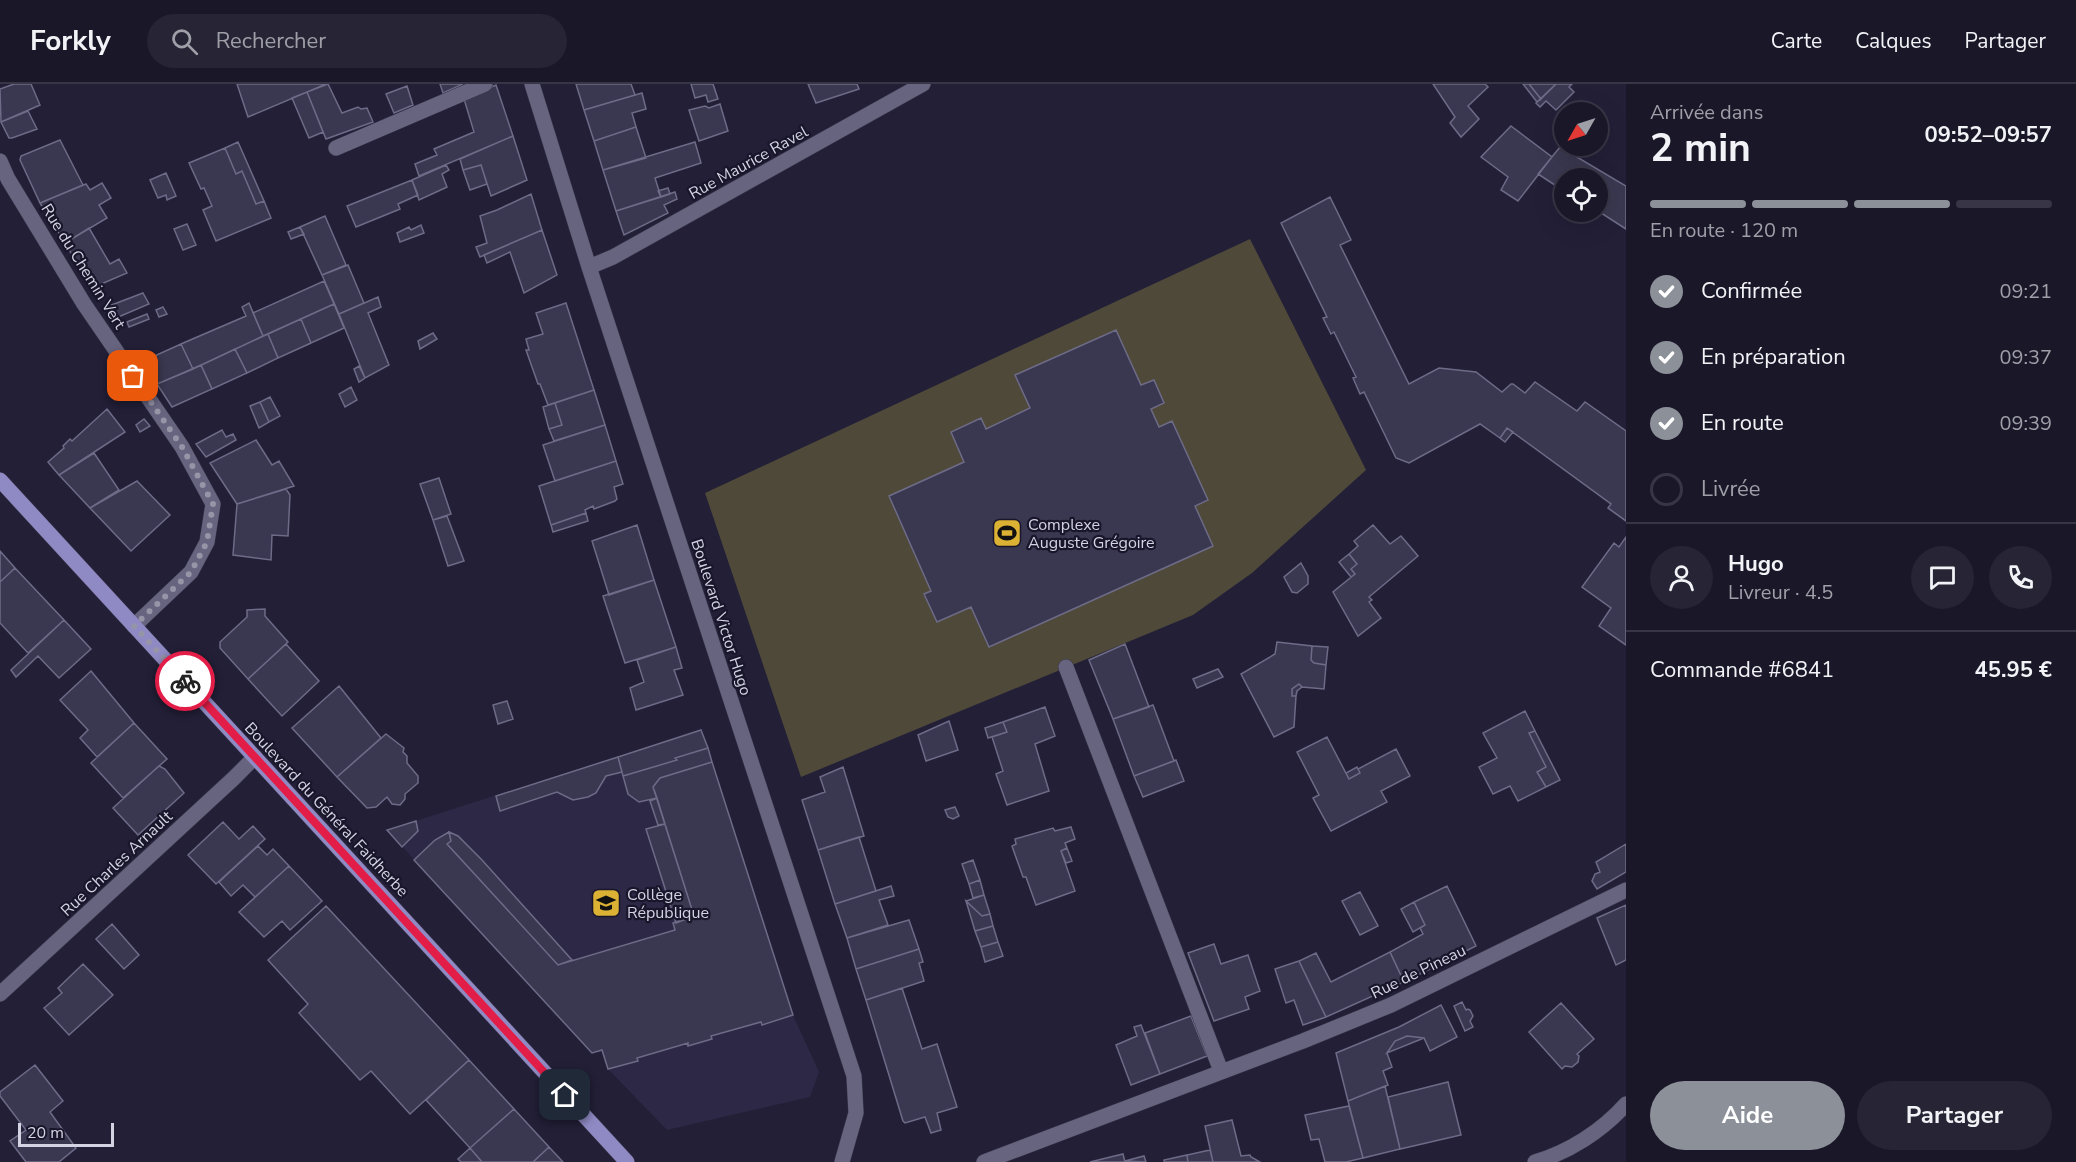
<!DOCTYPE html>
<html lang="fr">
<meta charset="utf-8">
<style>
body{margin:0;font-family:"Nunito Sans",sans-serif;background:#272435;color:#f1f3f6;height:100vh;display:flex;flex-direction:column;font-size:22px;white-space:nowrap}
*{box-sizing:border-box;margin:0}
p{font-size:20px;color:#9f9fa8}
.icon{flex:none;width:33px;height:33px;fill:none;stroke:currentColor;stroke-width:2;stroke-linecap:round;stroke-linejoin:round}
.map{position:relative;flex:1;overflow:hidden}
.sheet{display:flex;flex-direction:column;background:#1a1729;width:450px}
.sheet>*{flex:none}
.needle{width:39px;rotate:231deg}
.buttons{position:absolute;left:1554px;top:18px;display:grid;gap:12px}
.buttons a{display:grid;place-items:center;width:54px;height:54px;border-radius:50%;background:#1a1729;box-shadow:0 6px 24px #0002,0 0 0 2px #383646;font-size:30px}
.scale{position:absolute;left:18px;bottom:15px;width:96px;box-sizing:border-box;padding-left:6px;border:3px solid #d4d3e3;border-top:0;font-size:16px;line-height:21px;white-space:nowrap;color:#d4d3e3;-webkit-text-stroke:4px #19162c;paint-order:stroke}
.pin{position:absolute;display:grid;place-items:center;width:51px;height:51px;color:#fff;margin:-26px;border-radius:12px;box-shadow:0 3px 9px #0006}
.courier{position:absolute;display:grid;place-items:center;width:60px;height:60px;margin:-30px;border:4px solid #e11d48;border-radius:50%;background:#fff;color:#222;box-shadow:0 2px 8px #0007}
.overview em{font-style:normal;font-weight:700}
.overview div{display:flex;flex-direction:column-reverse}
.overview{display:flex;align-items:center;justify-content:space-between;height:102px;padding:0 24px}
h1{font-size:39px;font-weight:700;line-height:45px}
.bar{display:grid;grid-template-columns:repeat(4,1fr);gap:9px 6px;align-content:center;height:72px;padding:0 24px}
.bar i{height:8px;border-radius:4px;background:#383646}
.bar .active{background:#8c9099}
.bar p{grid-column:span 4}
.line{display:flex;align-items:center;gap:15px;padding:0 24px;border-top:2px solid #383646}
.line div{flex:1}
.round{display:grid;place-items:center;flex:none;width:63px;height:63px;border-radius:32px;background:#272435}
ol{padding:0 24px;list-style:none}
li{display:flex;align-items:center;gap:18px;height:66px}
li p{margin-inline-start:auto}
li .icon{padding:6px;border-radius:50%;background:#8c9099;color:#fff;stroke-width:4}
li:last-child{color:#9f9fa8}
li i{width:33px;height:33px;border:3px solid #383646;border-radius:50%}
.cta{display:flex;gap:12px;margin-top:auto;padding:12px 24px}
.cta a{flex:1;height:69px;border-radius:36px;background:#8c9099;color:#fff;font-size:24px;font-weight:700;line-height:69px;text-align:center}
.cta a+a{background:#272435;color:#f1f3f6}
header{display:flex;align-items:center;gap:36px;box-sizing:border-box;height:84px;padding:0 30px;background:#1a1729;border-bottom:2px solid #383646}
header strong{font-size:28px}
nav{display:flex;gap:33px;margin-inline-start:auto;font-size:21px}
.search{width:420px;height:54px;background:#272435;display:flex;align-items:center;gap:15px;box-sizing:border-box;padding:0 21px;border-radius:33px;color:#9f9fa8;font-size:22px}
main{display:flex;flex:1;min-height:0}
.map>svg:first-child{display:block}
</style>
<header>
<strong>Forkly</strong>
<div class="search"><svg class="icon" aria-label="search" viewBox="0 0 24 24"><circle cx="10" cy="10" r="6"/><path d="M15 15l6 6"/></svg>Rechercher</div>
<nav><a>Carte</a><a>Calques</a><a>Partager</a></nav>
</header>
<main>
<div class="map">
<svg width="1626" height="1078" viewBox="0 0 1626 1078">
<rect width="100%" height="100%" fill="#221f37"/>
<!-- built -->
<path fill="#2c2845" d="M701,646l92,285 26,57 -9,25 -143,33 -59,-61 -6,-18 -10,2 -205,-223z"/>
<!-- green -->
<path fill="#4f493a" d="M1250,155l116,231 -114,103 -59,42 -392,162 -96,-284z"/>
<!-- building -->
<path fill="#3a3850" stroke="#6d6b87" stroke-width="1.5" d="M14,0h17l9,21 -39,17 -1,-33z
M237,0h89l-78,33z
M328,0l14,29 16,-6 3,2 6,-1 6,14 -47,17 -19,-47z
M440,0h23l-20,9z
M576,0h55l4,11 -51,15z
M691,0h22l5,15 -10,3 -2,-7 -11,3z
M808,0h49l2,5 -43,14z
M1433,0h52l3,3 -20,19 11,13 -18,18 -11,-14 5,-6z
M1523,0h6l12,15 -4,3z
M1529,0h27l-15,15z
M1556,0h16l-3,3 5,5 -18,18 -10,-9 -6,6 -4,-4z
M496,1l17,51 -94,40 -4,-12 22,-9 -3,-6 40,-17 -10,-33z
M407,2l6,19 -19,8 -8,-19z
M307,8l16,40 -14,6 -17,-40z
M642,9l4,16 -14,4 4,14 -42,14 -10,-31z
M720,20l8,27 -29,10 -10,-31 16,-4 4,2z
M28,27l9,18 -25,9h-3l-8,-16z
M1511,42l41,31 -34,44 -17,-11 7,-13 -27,-20z
M636,43l10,31 -43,12 -9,-29z
M513,52l14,44 -36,16 -10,-31 -18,5 -3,-11z
M60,56l23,45 -43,18 -20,-43 1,-4z
M238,58l26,59 -8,3 -14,-33 -6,3 -11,-26z
M695,58l6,21 -46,15 6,19 -45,14 -13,-41z
M1560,63l66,39v43l-28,-18v-33h-34v13l-26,-17z
M225,64l11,26 6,-3 14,33 8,-3 7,17 -55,23 -13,-31 9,-4 -8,-18 -3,1 -12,-26z
M446,81l3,5 -7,4 5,13 -28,13 -7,-20z
M481,81l6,19 -17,6 -7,-20z
M166,89l10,23 -9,4 -1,-5 -8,3 -8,-18z
M412,96l6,15 -20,9 2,5 -44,18 -9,-21z
M102,99l9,15 -12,7 8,13 -42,25 -25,-40 46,-19 4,6z
M668,104l2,6 -9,3 -3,-6z
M675,108l2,7 -13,6 4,8 -44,22 -8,-24z
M531,110l11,36 -62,27 -4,-10 11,-4 -7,-27 17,-6z
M1330,113l21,43 -11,5 69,139 30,-16 37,4 26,20 9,-8h2l12,9 10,-11 42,29 8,-9 41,29v90l-18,-13 3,-4 -104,-76 -7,10 -20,-14 -71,39 -13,-5 -32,-66 -4,2 -7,-16 3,-1 -22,-45 -3,2 -8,-16 4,-1 -46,-94z
M325,132l21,49 -24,10 -22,-48z
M187,140l9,21 -13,5 -9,-21z
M421,141l3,8 -24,9 -3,-9 12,-6 2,3z
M300,143l4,7 -13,5 -3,-7z
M89,144l21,36 9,-5 8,14 -35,15 -27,-45z
M542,146l15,45 -33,18 -14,-41 -23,11 -3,-8z
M348,181l16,38 -25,11 -17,-39z
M324,197l10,23 -71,32 -10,-23z
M143,209l6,11 -33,14 -7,-12z
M378,213l3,10 -13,6 21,52 -24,13 -26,-64z
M249,219l14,33 -70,33 -12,-25 65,-28 -4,-9z
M566,219l28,87 -46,15 -8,-21h-2l-12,-34h3l-3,-11 17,-5 -7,-21z
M334,220l10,24 -33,15 -10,-24z
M163,223l4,7 -8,3 -3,-7z
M147,230l2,5 -20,8 -2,-5z
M301,235l10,24 -33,15 -10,-24z
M1116,246l25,55 13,-5 10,23 -13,6 8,18 13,-6 36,79 -13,6 18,40 -224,101 -18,-40 -34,15 -13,-28 7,-3 -42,-95 75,-34 -13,-30 30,-14 5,11 44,-21 -15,-33z
M433,249l4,6 -17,10 -2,-8z
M268,250l10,24 -31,15 -12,-24z
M181,260l12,25 -36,15 -16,-22z
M235,265l12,24 -35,16 -11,-24z
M201,281l11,24 -40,18 -15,-23z
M359,282l6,12 -6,4 -5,-13z
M351,303l6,13 -12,7 -6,-13z
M594,306l11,35 -51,16 -5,-12 13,-4 -7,-22z
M270,313l10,19 -11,6 -9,-20z
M260,318l9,20 -10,6 -9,-22z
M555,319l7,22 -13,4 -6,-22z
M107,325l18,23 -66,43 -11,-13 16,-14 -1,-2 7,-7 2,2z
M144,335l6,7 -10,6 -4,-7z
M605,341l11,36 -61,20 -12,-36z
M1507,344l6,4 -8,10 -5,-4z
M222,346l4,7 7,-3 3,6 -30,17 -10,-13z
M256,356l16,25 7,-4 15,25 -57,18 -27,-41z
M94,369l25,37 -29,18 -31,-33z
M616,377l7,23 -9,3 3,12 -2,2 -21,8 -1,-3 -8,4 1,3 -35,12 -12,-39z
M439,394l12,36 -18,6 -13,-36z
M137,397l33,34 -39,36 -41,-43z
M286,405l4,6 -2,41 -16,-1 -1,25 -38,-5 4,-51z
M586,429l2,8 -35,11 -2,-7z
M447,432l17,45 -16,5 -15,-46z
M637,441l17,55 -45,15 -17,-54z
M1373,441l17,19 11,-8 17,20 -49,41 3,3 -3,2 12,16 -23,18 -25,-44 22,-18 -4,-5 6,-5 -8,-10 9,-8 -4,-5z
M1626,453v108l-27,-19 12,-18 -29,-21 32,-44 5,4z
M0,467l15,17 -15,14z
M1349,470l8,10 -6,5 4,5 -4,3 -12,-15z
M1301,479l7,13v8l-11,9 -5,-1 -8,-15z
M15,484l49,52 -36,33 -28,-30v-41z
M654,496l22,67 -51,16 -22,-67z
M265,525v7l23,26 -40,37 -28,-31v-6l27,-25v-7z
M64,536l27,29 -32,29 -21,-22 -22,21 -5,-7z
M1277,558l35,4 -1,14 3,3 12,2 -2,24 -22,-2 -3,-3 -7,5v7h4l-2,31 -20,10 -33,-63 34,-20z
M286,560l33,37 -37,35 -34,-37z
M1125,560l24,63 -36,12 -24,-59z
M1312,562l16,1 -2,18 -12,-2 -3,-3z
M676,563l6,21 -8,2 9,25 -47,15 -6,-22 14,-6 -7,-22z
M1218,585l5,8 -26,11 -4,-9z
M91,587l43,52 -37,34 -17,-19 8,-8 -28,-30z
M1299,600l3,3 -5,4 -1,5h-4v-7z
M339,602l42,52 -44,39 -45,-49z
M507,617l6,18 -15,5 -5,-19z
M1153,621l21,56 -40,15 -21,-57z
M1045,623l10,29 -20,8 14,47 -42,14 -11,-31 7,-3 -11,-34 15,-5 -4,-10z
M1525,627l10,20 -6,2 17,34 -9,5 9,15 -28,14 -8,-15 -17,8 -14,-27 18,-9 -14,-25z
M949,637l9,29 -32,11 -8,-26z
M1003,638l4,10 -19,6 -3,-10z
M134,639l33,36 -44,39 -32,-35z
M701,646l7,18 -33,10 2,2 -54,16 -5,-19z
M1535,647l25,49 -14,7 -9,-15 9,-5 -17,-34z
M386,650l18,14 -1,4 4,4v7l11,13v7l-13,11v5l-5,6 -8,-1 -5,-7 -11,10 -9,1 -30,-31z
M1327,653l22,42 11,-6 -2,-4 38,-20 14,27 -29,15 6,11 -56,29 -18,-33 6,-3 -22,-43z
M708,664l4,14 -52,16 -7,9 4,11 -18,4 -11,-8 -5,-18 54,-16 -2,-2z
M618,673l4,15 -16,4 -10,17 -8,4 -15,3 -16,-8 -57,19 -4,-15z
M1176,676l8,21 -41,16 -9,-21z
M712,678l81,253 -31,10 -1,-3 -50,14 1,3 -24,7v-3l-51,15 1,3 -30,8 -6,-19 -10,3 -178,-193 21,-20 14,-8 2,9 -4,3 111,121 117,-35 -2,-7 21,-7 -41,-129 7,-9z
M159,682l6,3 19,24 -46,42 -25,-27z
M843,683l21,69 -46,14 -16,-50 23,-8 -5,-15z
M1357,683l3,6 -11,6 -3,-6z
M657,714l8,26 -7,1 -8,-24z
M955,723l4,9 -6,3 -5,-2 -3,-7z
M416,737l2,10 -16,16 -15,-17z
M223,738l16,17 14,-13 12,13 -49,45 -28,-29z
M665,740l29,92 -18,7 -30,-94z
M1071,743l4,12 -10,4 2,5 -6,3 14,40 -39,14 -10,-28h-3l-11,-31 4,-2 -1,-5 38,-11 2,3z
M449,748l9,4 24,24 90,100 -14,5 -111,-121 4,-3z
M859,753l17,54 -41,13 -17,-54z
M1626,760v28l-29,17 -5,-8 3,-7 5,-2 -4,-10z
M258,762l9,9 6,-6 16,17 -34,31 -12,-12 -12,11 -12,-14z
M1067,764l5,13 -6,2 -5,-12z
M973,776l7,20 -11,4 -7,-20z
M289,782l33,35 -32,29 -8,-9 -18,16 -25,-25z
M980,796l4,15 -11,3 -4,-14z
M891,802l3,10 -15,4 9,25 -41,13 -12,-34z
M1447,802l29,60 -72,36 -14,-30 33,-18 -3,-6 5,-3 -11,-23z
M1360,808l18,34 -18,9 -18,-34z
M984,811l6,19 -8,2 -16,-15z
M966,817l16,15 8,-2 3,12 -18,5z
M1414,818l11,23 -12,7 -12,-23z
M1626,821v55l-10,5 -19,-47z
M326,822l143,154 -59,54 -39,-43 -11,9 -61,-67 9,-9 -40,-44z
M909,836l10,29 -63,20 -9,-31z
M112,840l27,31 -15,14 -28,-30z
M993,842l5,16 -17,5 -6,-16z
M998,858l5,14 -18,6 -4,-15z
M1214,860l7,20 27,-9 12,36 -15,6 4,12 -35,12 -26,-68z
M919,865l4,13 -4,1 5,18 -58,19 -10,-31z
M1390,868l14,30 -78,35 -27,-56 17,-8 15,29z
M1299,877l27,56 -23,8 -9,-25 -8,3 -11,-34z
M83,880l30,31 -44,40 -25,-27 18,-15 -4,-5z
M902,904l20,61 15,-5 20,63 -20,6 4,17 -10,3 -6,-16 -20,6 -2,-2 -37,-121z
M1462,918l4,8 2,-1 2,1 3,6 -3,5 3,6 -8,4 -11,-25z
M1561,919l33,36 -17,15 2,2 -1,6 -6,5 -7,-1 -3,3 -33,-37z
M1441,921l16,32 -27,14 -6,-13 -17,-2 -12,5 -8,12 5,14 -9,4 5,14 -40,16 -12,-48 63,-26z
M1191,932l16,40 -47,18 -15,-41z
M1141,941l19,49 -29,11 -15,-40 21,-9 -3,-9z
M1407,952l17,2 -37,15 8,-12z
M469,976l45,49 -44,39 -44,-48z
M35,981l28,36 -13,11 26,36 -17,14h-33l-16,-21 16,-11 -26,-34v-4z
M1448,998l13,53 -61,14 -12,-52z
M1385,1002l15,63 -37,9 -15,-57z
M1349,1022l14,52 -17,4h-21l-6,-23 -8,1 -6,-25z
M514,1025l35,38 -16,15h-51l-12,-14z
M1232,1036l9,36 9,-1 1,2 9,5h-47l-8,-36z
M549,1063l14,15h-30z
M470,1064l12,14h-21l-3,-3z
M1210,1066l3,12h-25l-1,-7z
M1123,1070l2,8h-35z
M1187,1071l1,7h-24v-2z
M1144,1072l2,6 -21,-1z"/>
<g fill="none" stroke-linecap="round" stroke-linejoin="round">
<!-- minor casing -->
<g stroke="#3c394d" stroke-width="16">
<path id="minor" d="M532,0l57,183 265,809 2,37 -14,49
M336,64l149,-64
M0,77l8,18 76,125 98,143 31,57 -6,38 -16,30 -57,54
M589,183l24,-10 310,-173
M1066,583l155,404
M0,910l234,-216 21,-21
M984,1078l319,-121 88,-36 235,-115
M1535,1078c34,-10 67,-31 91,-58"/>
</g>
<!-- major casing -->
<g stroke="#3c394d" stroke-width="16">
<path id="major" d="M0,396l627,682"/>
</g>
<!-- minor -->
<use href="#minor" stroke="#676480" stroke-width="15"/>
<!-- major -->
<use href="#major" stroke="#908ac4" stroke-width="15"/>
</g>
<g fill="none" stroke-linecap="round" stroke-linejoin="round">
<!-- done -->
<path stroke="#9694a7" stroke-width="6" stroke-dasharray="0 10.8" d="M133,292l49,71 31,57 -6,38 -16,30 -57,54 51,55"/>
<!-- route -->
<path stroke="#e11d48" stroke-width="8" d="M185,597l380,414"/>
</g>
<!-- icons -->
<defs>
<g id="stadium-square" transform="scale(1.5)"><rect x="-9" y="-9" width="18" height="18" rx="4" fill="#dbb233" stroke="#19162c"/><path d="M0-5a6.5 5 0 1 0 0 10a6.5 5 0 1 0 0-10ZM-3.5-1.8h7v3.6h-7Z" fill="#111"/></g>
<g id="school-square" transform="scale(1.5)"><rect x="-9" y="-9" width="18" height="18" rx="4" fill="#dbb233" stroke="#19162c"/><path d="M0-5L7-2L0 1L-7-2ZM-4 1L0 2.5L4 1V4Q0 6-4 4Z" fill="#111"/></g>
</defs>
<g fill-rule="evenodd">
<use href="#stadium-square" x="1007" y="449"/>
<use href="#school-square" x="606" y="819"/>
</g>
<g text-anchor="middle" stroke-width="4.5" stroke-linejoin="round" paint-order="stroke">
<!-- street labels -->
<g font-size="16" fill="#d4d3e3" stroke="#19162c">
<text transform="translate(748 78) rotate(-29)" y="6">Rue Maurice Ravel</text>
<text transform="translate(84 182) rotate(58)" y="6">Rue du Chemin Vert</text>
<text transform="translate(722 533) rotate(72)" y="6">Boulevard Victor Hugo</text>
<text transform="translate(327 725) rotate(47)" y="6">Boulevard du Général Faidherbe</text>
<text transform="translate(116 779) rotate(-43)" y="6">Rue Charles Arnault</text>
<text transform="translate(1418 887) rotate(-26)" y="6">Rue de Pineau</text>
</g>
<!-- poi labels -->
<g font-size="16" fill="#d4d3e3" stroke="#19162c" text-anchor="start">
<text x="1028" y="446">Complexe<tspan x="1028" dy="18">Auguste Grégoire</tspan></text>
<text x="627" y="816">Collège<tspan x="627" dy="18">République</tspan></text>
</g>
</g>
</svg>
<div class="buttons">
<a><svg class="needle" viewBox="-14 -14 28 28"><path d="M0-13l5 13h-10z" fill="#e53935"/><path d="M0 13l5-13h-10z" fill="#9f9fa8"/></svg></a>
<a><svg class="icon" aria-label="locate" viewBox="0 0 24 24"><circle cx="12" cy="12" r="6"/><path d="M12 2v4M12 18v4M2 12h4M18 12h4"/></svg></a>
</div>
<div class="scale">20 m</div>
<div class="pin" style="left:133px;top:292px;background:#ea580c"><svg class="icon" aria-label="bag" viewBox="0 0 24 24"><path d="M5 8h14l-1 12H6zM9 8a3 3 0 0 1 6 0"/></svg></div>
<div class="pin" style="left:565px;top:1011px;background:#1f2937"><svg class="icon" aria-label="home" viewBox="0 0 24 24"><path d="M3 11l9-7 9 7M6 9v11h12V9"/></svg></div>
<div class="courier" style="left:185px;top:597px"><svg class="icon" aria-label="bike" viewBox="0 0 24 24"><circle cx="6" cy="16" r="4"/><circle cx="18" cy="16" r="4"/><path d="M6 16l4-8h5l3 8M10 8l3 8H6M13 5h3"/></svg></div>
</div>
<section class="sheet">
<div class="overview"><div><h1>2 min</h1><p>Arrivée dans</p></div><em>09:52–09:57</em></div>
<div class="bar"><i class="active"></i><i class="active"></i><i class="active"></i><i></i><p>En route · 120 m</p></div>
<ol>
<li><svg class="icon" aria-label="check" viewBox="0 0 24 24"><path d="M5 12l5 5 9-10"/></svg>Confirmée<p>09:21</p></li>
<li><svg class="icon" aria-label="check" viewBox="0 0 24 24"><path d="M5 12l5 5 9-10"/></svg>En préparation<p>09:37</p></li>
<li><svg class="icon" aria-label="check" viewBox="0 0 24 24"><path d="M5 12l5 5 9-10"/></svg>En route<p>09:39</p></li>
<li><i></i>Livrée</li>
</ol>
<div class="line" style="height:108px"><a class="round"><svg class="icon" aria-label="person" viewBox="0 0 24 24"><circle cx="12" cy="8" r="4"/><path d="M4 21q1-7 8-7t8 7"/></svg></a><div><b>Hugo</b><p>Livreur · 4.5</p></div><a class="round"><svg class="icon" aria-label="chat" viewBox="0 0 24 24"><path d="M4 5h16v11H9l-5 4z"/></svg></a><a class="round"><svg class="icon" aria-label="phone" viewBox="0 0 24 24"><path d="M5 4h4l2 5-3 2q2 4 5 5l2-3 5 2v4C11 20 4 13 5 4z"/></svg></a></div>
<div class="line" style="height:78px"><div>Commande #6841</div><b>45.95 €</b></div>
<div class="cta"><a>Aide</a><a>Partager</a></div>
</section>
</main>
